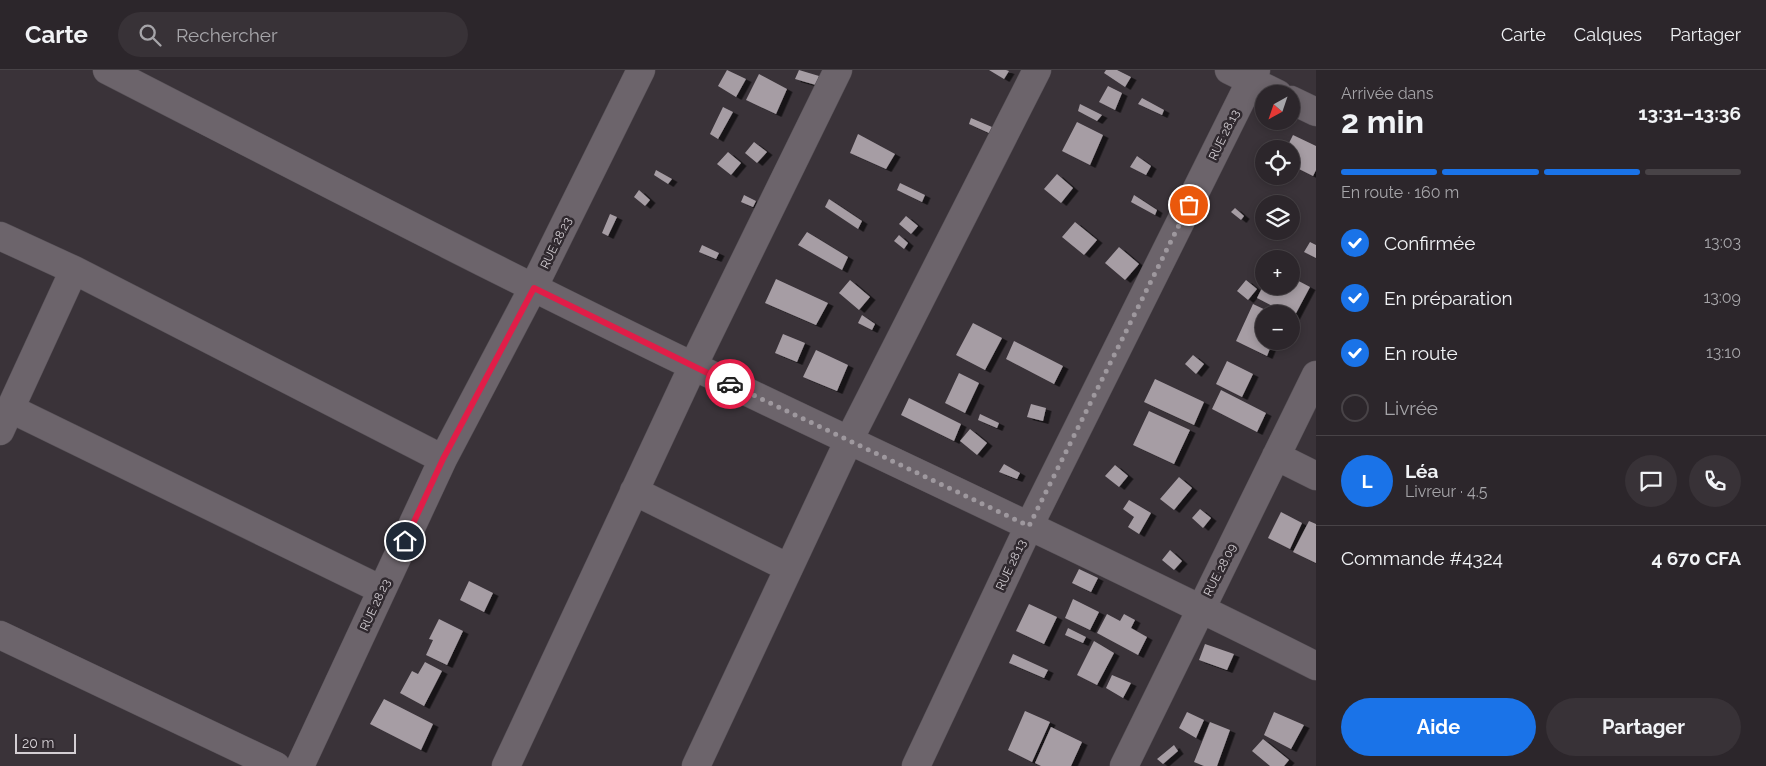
<!DOCTYPE html>
<html lang="fr">
<meta charset="utf-8">
<style>
body{margin:0;font-family:Raleway,sans-serif;background:#383237;color:#f1f3f6;height:100vh;display:flex;flex-direction:column;font-size:19px;white-space:nowrap}
*{box-sizing:border-box;margin:0}
p{font-size:16px;color:#a6a5a9}
.icon{flex:none;width:28px;height:28px;fill:none;stroke:currentColor;stroke-width:2;stroke-linecap:round;stroke-linejoin:round}
.map{position:relative;flex:1;overflow:hidden}
.drawer{display:flex;flex-direction:column;background:#2c262b;width:450px}
.drawer>*{flex:none}
.needle{width:32px;rotate:220deg}
.tools{position:absolute;left:1255px;top:15px;display:grid;gap:10px}
.tools a{display:grid;place-items:center;width:45px;height:45px;border-radius:50%;background:#2c262b;box-shadow:0 2px 8px #0003,0 0 0 1px #484347;font-size:25px}
.scale{position:absolute;left:15px;bottom:12px;width:61px;box-sizing:border-box;padding-left:5px;border:2px solid #d4cfd4;border-top:0;font-size:14px;line-height:18px;white-space:nowrap;color:#d4cfd4;-webkit-text-stroke:4px #30292f;paint-order:stroke}
.pin{position:absolute;display:grid;place-items:center;width:42px;height:42px;color:#fff;margin:-21px;border:2px solid #fff;border-radius:50%;box-shadow:0 1px 5px #0007}
.courier{position:absolute;display:grid;place-items:center;width:50px;height:50px;margin:-25px;border:4px solid #e11d48;border-radius:50%;background:#fff;color:#222;box-shadow:0 1px 6px #0007}
.summary em{font-style:normal;font-weight:700}
.summary div{display:flex;flex-direction:column-reverse}
.summary{display:flex;align-items:center;justify-content:space-between;height:85px;padding:0 25px}
h1{font-size:32px;font-weight:700;line-height:38px}
.bar{display:grid;grid-template-columns:repeat(4,1fr);gap:8px 5px;align-content:center;height:60px;padding:0 25px}
.bar i{height:6px;border-radius:4px;background:#484347}
.bar .on{background:#1a73e8}
.bar p{grid-column:span 4}
.line{display:flex;align-items:center;gap:12px;padding:0 25px;border-top:1px solid #484347}
.line div{flex:1}
.round{display:grid;place-items:center;flex:none;width:52px;height:52px;border-radius:26px;background:#383237}
ol{padding:0 25px;list-style:none}
li{display:flex;align-items:center;gap:15px;height:55px}
li p{margin-inline-start:auto}
li .icon{padding:5px;border-radius:50%;background:#1a73e8;color:#fff;stroke-width:4}
li:last-child{color:#a6a5a9}
li i{width:28px;height:28px;border:2px solid #484347;border-radius:50%}
.cta{display:flex;gap:10px;margin-top:auto;padding:10px 25px}
.cta a{flex:1;height:58px;border-radius:30px;background:#1a73e8;color:#fff;font-size:20px;font-weight:700;line-height:58px;text-align:center}
.cta a+a{background:#383237;color:#f1f3f6}
header{display:flex;align-items:center;gap:30px;box-sizing:border-box;height:70px;padding:0 25px;background:#2c262b;border-bottom:1px solid #484347}
header strong{font-size:24px}
nav{display:flex;gap:28px;margin-inline-start:auto;font-size:18px}
.search{width:350px;height:45px;background:#383237;display:flex;align-items:center;gap:12px;box-sizing:border-box;padding:0 18px;border-radius:28px;color:#a6a5a9;font-size:19px}
main{display:flex;flex:1;min-height:0}
.map>svg:first-child{display:block}
</style>
<header>
<strong>Carte</strong>
<div class="search"><svg class="icon" aria-label="search" viewBox="0 0 24 24"><circle cx="10" cy="10" r="6"/><path d="M15 15l6 6"/></svg>Rechercher</div>
<nav><a>Carte</a><a>Calques</a><a>Partager</a></nav>
</header>
<main>
<div class="map">
<svg width="1316" height="696" viewBox="0 0 1316 696">
<defs>
<filter id="shadow"><feDropShadow dx="5.5" dy="3" stdDeviation="0" flood-color="#0009"/></filter>
</defs>
<rect width="100%" height="100%" fill="#3a3339"/>
<!-- building -->
<path fill="#a69da4" filter="url(#shadow)" d="M727,0l19,9 -10,18 -18,-11z
M799,0l20,6 -3,9 -21,-6z
M989,0h17l3,1 -5,8z
M1106,0h11l14,7 -6,10 -21,-14z
M759,4l28,15 -11,25 -30,-14z
M1108,16l14,7 -7,17 -16,-8z
M1142,28l22,12 -2,5 -24,-11z
M1080,34l22,11 -5,6 -19,-10z
M723,37l10,5 -15,27 -8,-5z
M971,48l21,9 -3,6 -20,-9z
M1077,52l26,13 -13,30 -28,-14z
M858,64l37,20 -9,15 -36,-16z
M1293,65l23,11v24l-3,6 -22,-11v-16h-5z
M754,72l13,10 -10,11 -12,-10z
M728,82l13,11 -10,12 -14,-11z
M1137,86l14,10 -5,9 -16,-8z
M656,100l16,9 -4,5 -14,-9z
M1057,104l16,14 -12,15 -17,-14z
M900,113l25,12 -3,7 -25,-12z
M639,120l11,10 -5,6 -11,-9z
M744,125l12,6 -3,6 -12,-5z
M1134,125l23,15 -2,5 -24,-13z
M829,129l33,22 -4,8 -33,-22z
M1235,138l9,8 -3,4 -10,-8z
M610,144l7,3 -9,19 -6,-3z
M906,146l12,10 -7,8 -12,-10z
M1075,152l22,18 -13,15 -22,-18z
M807,162l41,25 -6,13 -44,-25z
M899,165l9,8 -4,6 -10,-8z
M1310,172l6,3v13l-12,-6z
M702,175l17,8 -3,6 -17,-7z
M1119,177l20,17 -14,16 -20,-17z
M1291,207l19,10 -16,30 -3,-3h-3l-31,-16 6,-12h28z
M776,209l52,24 -12,22 -51,-22z
M850,210l20,17 -11,13 -20,-17z
M1246,210l11,9 -9,11 -11,-9z
M1253,234l21,10h-10v27h9l-6,15 -31,-15z
M862,245l13,9 -3,6 -14,-7z
M973,253l29,15 -17,32 -29,-15z
M783,264l22,9 -8,19 -22,-9z
M1014,271l49,25 -9,18 -48,-25z
M816,280l32,15 -11,26 -34,-14z
M1193,285l11,9 -8,10 -11,-10z
M1227,291l26,13 -11,23 -26,-13z
M959,303l20,10 -14,30 -20,-10z
M1155,309l49,23 -10,23 -50,-23z
M1221,320l45,23 -9,19 -45,-23z
M909,328l52,26 -7,17 -53,-26z
M1031,334l15,4 -3,13 -16,-4z
M1149,341l41,19 -16,34 -41,-19z
M980,344l19,9 -2,5 -19,-8z
M970,359l17,14 -10,12 -17,-14z
M1004,394l16,9 -3,6 -18,-7z
M1115,395l13,11 -9,11 -14,-11z
M1179,407l13,11 -18,22 -14,-11z
M1129,430l22,13 -12,21 -11,-7 6,-10 -11,-8z
M1200,439l11,9 -8,10 -11,-10z
M1281,442l21,11 -12,26 -22,-11z
M1309,451l7,3v39l-23,-11z
M1170,480l12,11 -8,9 -12,-10z
M1079,499l19,9 -7,14 -19,-9z
M469,511l24,12 -9,19 -24,-12z
M1073,529l26,13 -9,18 -25,-12z
M1029,534l28,13 -13,27 -28,-13z
M1107,544l13,7 4,-7 11,6 -4,8 16,9 -9,18 -41,-22z
M439,549l24,12 -16,34 -21,-10 7,-15 -4,-1z
M1068,558l18,9 -3,6 -18,-8z
M1094,571l20,12 -17,32 -20,-10z
M1205,574l29,10 -7,16 -28,-10z
M1013,584l35,16 -4,8 -35,-15z
M425,592l17,9 -18,35 -24,-13 12,-22 6,3z
M1112,605l19,8 -8,15 -17,-10z
M384,629l49,25 -12,26 -51,-26z
M1025,641l25,11 -18,40 -24,-12z
M1187,642l17,8 -8,18 -17,-10z
M1274,642l30,13 -13,24 -27,-14z
M1210,652l20,8 -13,36h-13l-10,-4z
M1051,657l31,15 -11,24h-30l-6,-3z
M1263,669l26,21 -5,6h-14l-18,-15z
M1174,675l4,6 -15,13 -6,-5z"/>
<g fill="none" stroke-linecap="round" stroke-linejoin="round">
<!-- minor casing -->
<g stroke="#575157" stroke-width="29">
<path id="minor" d="M107,0c195,100 389,201 586,296 208,100 417,196 623,300
M1229,0l49,24
M1291,30l25,12
M0,166l74,34 369,189
M11,339l371,181
M0,361l74,-161
M1276,386l40,20
M634,421l155,77
M0,565l276,131
M300,696l143,-307 90,-171 108,-218
M506,696l187,-400 145,-296
M696,696l153,-326 188,-370
M916,696l113,-240 227,-456
M1124,696l192,-391"/>
</g>
<!-- minor -->
<use href="#minor" stroke="#6c646b" stroke-width="28"/>
</g>
<g fill="none" stroke-linecap="round" stroke-linejoin="round">
<!-- done -->
<path stroke="#9e989e" stroke-width="5" stroke-dasharray="0 9" d="M730,314l299,142 160,-321"/>
<!-- route -->
<path stroke="#e11d48" stroke-width="6" d="M405,471l38,-82 91,-171 196,96"/>
</g>
<g text-anchor="middle" stroke-width="5" stroke-linejoin="round" paint-order="stroke">
<!-- street labels -->
<g font-size="12" fill="#d4cfd4" stroke="#30292f">
<text transform="translate(1224 65) rotate(-64)" y="4">RUE 28.13</text>
<text transform="translate(556 173) rotate(-64)" y="4">RUE 28.23</text>
<text transform="translate(1011 495) rotate(-65)" y="4">RUE 28.13</text>
<text transform="translate(1220 500) rotate(-63)" y="4">RUE 28.09</text>
<text transform="translate(375 535) rotate(-65)" y="4">RUE 28.23</text>
</g>
</g>
</svg>
<div class="tools">
<a><svg class="needle" viewBox="-14 -14 28 28"><path d="M0-13l5 13h-10z" fill="#e53935"/><path d="M0 13l5-13h-10z" fill="#a6a5a9"/></svg></a>
<a><svg class="icon" aria-label="locate" viewBox="0 0 24 24"><circle cx="12" cy="12" r="6"/><path d="M12 2v4M12 18v4M2 12h4M18 12h4"/></svg></a>
<a><svg class="icon" aria-label="layers" viewBox="0 0 24 24"><path d="M12 4l9 5-9 5-9-5zM3 14l9 5 9-5"/></svg></a>
<a>+</a>
<a>−</a>
</div>
<div class="scale">20 m</div>
<div class="pin" style="left:1189px;top:135px;background:#ea580c"><svg class="icon" aria-label="bag" viewBox="0 0 24 24"><path d="M5 8h14l-1 12H6zM9 8a3 3 0 0 1 6 0"/></svg></div>
<div class="pin" style="left:405px;top:471px;background:#1f2937"><svg class="icon" aria-label="home" viewBox="0 0 24 24"><path d="M3 11l9-7 9 7M6 9v11h12V9"/></svg></div>
<div class="courier" style="left:730px;top:314px"><svg class="icon" aria-label="car" viewBox="0 0 24 24"><path d="M5 17H2v-5l4-1 3-4h7l3 4 3 1v5h-3M9 17h6M6 11h13"/><circle cx="7" cy="17" r="2"/><circle cx="17" cy="17" r="2"/></svg></div>
</div>
<section class="drawer">
<div class="summary"><div><h1>2 min</h1><p>Arrivée dans</p></div><em>13:31–13:36</em></div>
<div class="bar"><i class="on"></i><i class="on"></i><i class="on"></i><i></i><p>En route · 160 m</p></div>
<ol>
<li><svg class="icon" aria-label="check" viewBox="0 0 24 24"><path d="M5 12l5 5 9-10"/></svg>Confirmée<p>13:03</p></li>
<li><svg class="icon" aria-label="check" viewBox="0 0 24 24"><path d="M5 12l5 5 9-10"/></svg>En préparation<p>13:09</p></li>
<li><svg class="icon" aria-label="check" viewBox="0 0 24 24"><path d="M5 12l5 5 9-10"/></svg>En route<p>13:10</p></li>
<li><i></i>Livrée</li>
</ol>
<div class="line" style="height:90px"><b class="round" style="background:#1a73e8;color:#fff">L</b><div><b>Léa</b><p>Livreur · 4.5</p></div><a class="round"><svg class="icon" aria-label="chat" viewBox="0 0 24 24"><path d="M4 5h16v11H9l-5 4z"/></svg></a><a class="round"><svg class="icon" aria-label="phone" viewBox="0 0 24 24"><path d="M5 4h4l2 5-3 2q2 4 5 5l2-3 5 2v4C11 20 4 13 5 4z"/></svg></a></div>
<div class="line" style="height:65px"><div>Commande #4324</div><b>4 670 CFA</b></div>
<div class="cta"><a>Aide</a><a>Partager</a></div>
</section>
</main>
